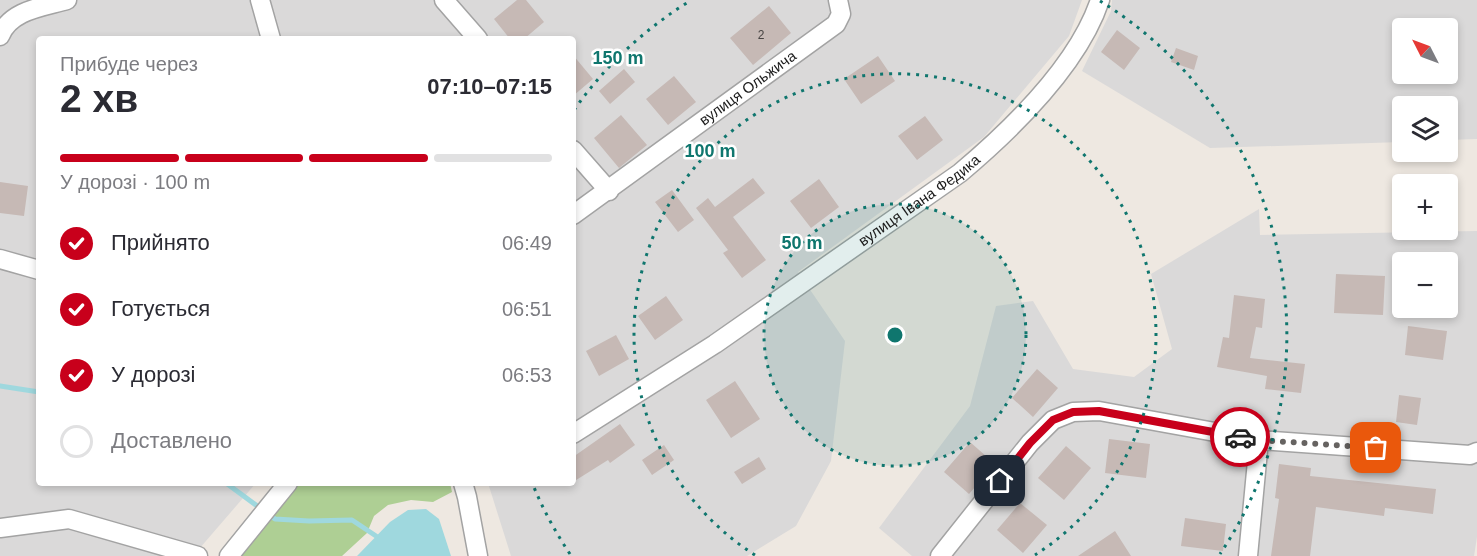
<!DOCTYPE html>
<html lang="uk">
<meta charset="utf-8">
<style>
body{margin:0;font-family:Arial,sans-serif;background:#f2f2f3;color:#2b2b33;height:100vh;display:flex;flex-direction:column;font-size:22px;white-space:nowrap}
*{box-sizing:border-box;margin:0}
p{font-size:20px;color:#7c7c81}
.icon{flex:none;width:33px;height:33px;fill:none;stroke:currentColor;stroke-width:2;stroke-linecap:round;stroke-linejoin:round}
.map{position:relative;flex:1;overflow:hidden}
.drawer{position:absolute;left:36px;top:36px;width:540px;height:450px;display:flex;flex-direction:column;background:#fff;border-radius:6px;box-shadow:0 3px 9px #0003}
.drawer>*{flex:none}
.needle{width:39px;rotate:312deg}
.tools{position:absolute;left:1392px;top:18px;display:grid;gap:12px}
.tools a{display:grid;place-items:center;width:66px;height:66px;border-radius:6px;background:#fff;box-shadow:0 3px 9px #0003;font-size:30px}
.pin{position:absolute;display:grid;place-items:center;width:51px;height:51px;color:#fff;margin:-26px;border-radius:12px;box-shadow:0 3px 9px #0006}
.courier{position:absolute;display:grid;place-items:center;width:60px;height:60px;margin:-30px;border:4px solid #c8001b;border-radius:50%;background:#fff;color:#222;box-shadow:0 2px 8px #0007}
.headline em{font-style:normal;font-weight:700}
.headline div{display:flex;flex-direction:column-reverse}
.headline{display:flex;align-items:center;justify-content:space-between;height:102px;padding:0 24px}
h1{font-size:39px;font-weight:700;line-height:45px}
.bar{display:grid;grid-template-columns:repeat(4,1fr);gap:9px 6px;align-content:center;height:72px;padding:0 24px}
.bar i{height:8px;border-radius:4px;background:#e1e1e2}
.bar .selected{background:#c8001b}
.bar p{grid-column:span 4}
ol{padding:0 24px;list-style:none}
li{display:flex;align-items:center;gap:18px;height:66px}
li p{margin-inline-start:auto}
li .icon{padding:6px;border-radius:50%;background:#c8001b;color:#fff;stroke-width:4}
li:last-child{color:#7c7c81}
li i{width:33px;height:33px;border:3px solid #e1e1e2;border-radius:50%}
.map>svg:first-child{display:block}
</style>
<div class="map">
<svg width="1477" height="556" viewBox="0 0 1477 556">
<rect width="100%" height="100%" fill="#eee8e1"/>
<!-- residential -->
<path fill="#dad9d9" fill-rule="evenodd" d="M0,0h1082l-13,36 -85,101 -186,135 47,69 -14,120 -35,65 -49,30h-236l-23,-73h85v-444h-534v444h217l-63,73h-193z
M1112,0h365v139l-29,1v-34h-46v36l-192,6 -128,-77 29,-60zM1402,28h46v46h-46z
M1259,209l1,26 217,-4v306l-3,19h-562l-33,-28 91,-122 26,-100 37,-5 40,68 61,8 38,-28 -21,-75zM1402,262h46v46h-46z"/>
<!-- forest -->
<path fill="#aecf94" d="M294,483h156l2,9 -19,10 -22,-2 -23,5 -14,11 -7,17 -25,23h-107z"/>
<!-- water -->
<path fill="#9fd8de" d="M426,509l13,10 12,37h-94l33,-34 18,-12z"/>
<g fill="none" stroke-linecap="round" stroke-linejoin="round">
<!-- stream -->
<path stroke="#9fd8de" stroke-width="5" d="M0,386l39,6
M226,483l49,36 34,2 43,-1 24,16"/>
</g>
<!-- building -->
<path fill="#c6b9b5" d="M517,0h9l18,22 -20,17h-14l-16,-20z
M769,6l22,27 -38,32 -23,-27z
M1117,30l23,18 -16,22 -23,-18z
M1176,48l22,8 -4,14 -23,-8z
M573,55l20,24 -20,17z
M878,56l17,25 -34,23 -17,-25z
M624,69l11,13 -25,22 -11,-13z
M674,76l22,26 -28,23 -22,-26z
M621,115l26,30 -28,23 -25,-30z
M925,116l18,24 -26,20 -19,-24z
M753,178l12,15 -32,24 33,43 -24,18 -19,-25 5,-3 -32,-42 12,-10 7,9z
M819,179l20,28 -28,21 -21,-27z
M0,182l28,4 -4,30 -24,-3z
M672,190l22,30 -16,12 -23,-30z
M1336,274l49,2 -2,39 -49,-2z
M1234,295l31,4 -3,29 -6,-1 -6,31 55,6 -4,29 -36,-4 2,-13 -50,-9 6,-30 6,1z
M666,296l17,24 -28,20 -17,-24z
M1408,326l39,5 -4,29 -38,-5z
M616,335l13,24 -30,17 -13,-25z
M1037,369l21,19 -25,29 -21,-19z
M735,381l25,38 -29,19 -25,-38z
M1399,395l22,3 -4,27 -21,-3z
M620,424l15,21 -25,18 -2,-3 -35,22v-25z
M1109,439l41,5 -4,34 -41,-5z
M970,442l25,22 -26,30 -25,-22z
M664,445l10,15 -22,15 -10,-15z
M1066,446l25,22 -27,32 -26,-22z
M759,457l7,12 -24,15 -8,-12z
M1279,464l32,4 -1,8 126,13 -3,25 -48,-6 -1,8 -68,-9 -6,49h-39l8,-57 -4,-1z
M1020,503l27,22 -24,28 -26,-23z
M1185,518l41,6 -3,27 -42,-5z
M1115,531l16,25h-53z"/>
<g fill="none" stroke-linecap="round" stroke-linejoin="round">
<!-- street casing -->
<g stroke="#a3a3a3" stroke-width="21">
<g id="street">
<path d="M260,0l11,39"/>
<path d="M444,0l34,39"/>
<path d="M0,36c10,-26 43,-29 67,-36"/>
<path d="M573,150l36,41"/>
<path id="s1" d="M573,215l263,-191 5,-10 -3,-14"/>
<path d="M0,259l39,11"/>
<path id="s2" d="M573,434l142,-90 245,-171c51,-43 118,-107 140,-173"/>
<path d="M463,483l4,14 11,59"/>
<path d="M0,528l69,-9 129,37"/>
<path d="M229,556l59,-73"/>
<path d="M940,556l90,-113 23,-23 20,-8 26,-1 160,29 211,15 7,-3"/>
<path d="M1248,556l11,-116"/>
</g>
</g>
<!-- street -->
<use href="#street" stroke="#fff" stroke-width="18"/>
</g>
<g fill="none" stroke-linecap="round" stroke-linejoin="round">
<!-- done -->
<path stroke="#666361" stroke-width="6" stroke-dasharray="0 10.8" d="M1240,437l19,3 117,8"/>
<!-- route -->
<path stroke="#c8001b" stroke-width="8" d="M1000,481l30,-38 23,-23 20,-8 26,-1 141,26"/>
</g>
<!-- distance rings -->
<circle cx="895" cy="335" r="131" fill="#0f766e" fill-opacity=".12"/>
<g fill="none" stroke="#0f766e" stroke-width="3" stroke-dasharray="3 6">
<circle cx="895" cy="335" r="131"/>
<path d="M755 555A261 261 0 1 1 1035 555"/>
<path d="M570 554A392 392 0 0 1 533 485M574 110A392 392 0 0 1 690 1M1100 1A392 392 0 0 1 1220 554"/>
</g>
<g text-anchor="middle" stroke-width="5" stroke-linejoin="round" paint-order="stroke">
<!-- number labels -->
<g font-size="12" fill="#464342">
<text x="761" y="39">2</text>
</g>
<!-- street labels -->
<g font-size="15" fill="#1c1c1c" stroke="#fff">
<text dy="5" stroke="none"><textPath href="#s1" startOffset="216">вулиця Ольжича</textPath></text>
<text dy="5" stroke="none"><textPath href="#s2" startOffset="418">вулиця Івана Федика</textPath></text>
</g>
</g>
<circle cx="895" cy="335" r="9" fill="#0f766e" stroke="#fff" stroke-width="3"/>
<g font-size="18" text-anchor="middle" font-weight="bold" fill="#0f766e" stroke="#fff" stroke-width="5" stroke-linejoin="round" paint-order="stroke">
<text x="618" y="64">150 m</text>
<text x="710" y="157">100 m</text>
<text x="802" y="249">50 m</text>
</g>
</svg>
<div class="tools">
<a><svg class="needle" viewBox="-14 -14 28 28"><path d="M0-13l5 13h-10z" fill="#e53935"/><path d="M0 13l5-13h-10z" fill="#7c7c81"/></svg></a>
<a><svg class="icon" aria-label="layers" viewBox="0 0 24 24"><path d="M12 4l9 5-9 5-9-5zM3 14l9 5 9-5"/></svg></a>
<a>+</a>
<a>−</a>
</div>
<div class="pin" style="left:1376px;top:448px;background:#ea580c"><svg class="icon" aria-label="bag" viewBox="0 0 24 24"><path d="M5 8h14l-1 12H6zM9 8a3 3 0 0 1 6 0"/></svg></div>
<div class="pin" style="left:1000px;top:481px;background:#1f2937"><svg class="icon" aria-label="home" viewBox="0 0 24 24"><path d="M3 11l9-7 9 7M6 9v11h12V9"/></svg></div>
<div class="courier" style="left:1240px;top:437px"><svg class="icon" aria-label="car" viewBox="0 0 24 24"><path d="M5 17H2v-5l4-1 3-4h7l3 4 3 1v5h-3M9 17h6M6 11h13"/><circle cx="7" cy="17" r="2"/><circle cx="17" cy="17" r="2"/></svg></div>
<section class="drawer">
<div class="headline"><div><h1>2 хв</h1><p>Прибуде через</p></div><em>07:10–07:15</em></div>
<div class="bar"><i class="selected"></i><i class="selected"></i><i class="selected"></i><i></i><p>У дорозі · 100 m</p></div>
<ol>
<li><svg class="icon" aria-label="check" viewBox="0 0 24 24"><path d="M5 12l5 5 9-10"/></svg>Прийнято<p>06:49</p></li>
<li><svg class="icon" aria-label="check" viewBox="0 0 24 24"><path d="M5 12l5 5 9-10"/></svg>Готується<p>06:51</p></li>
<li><svg class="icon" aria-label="check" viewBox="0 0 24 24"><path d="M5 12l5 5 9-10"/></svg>У дорозі<p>06:53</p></li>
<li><i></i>Доставлено</li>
</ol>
</section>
</div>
